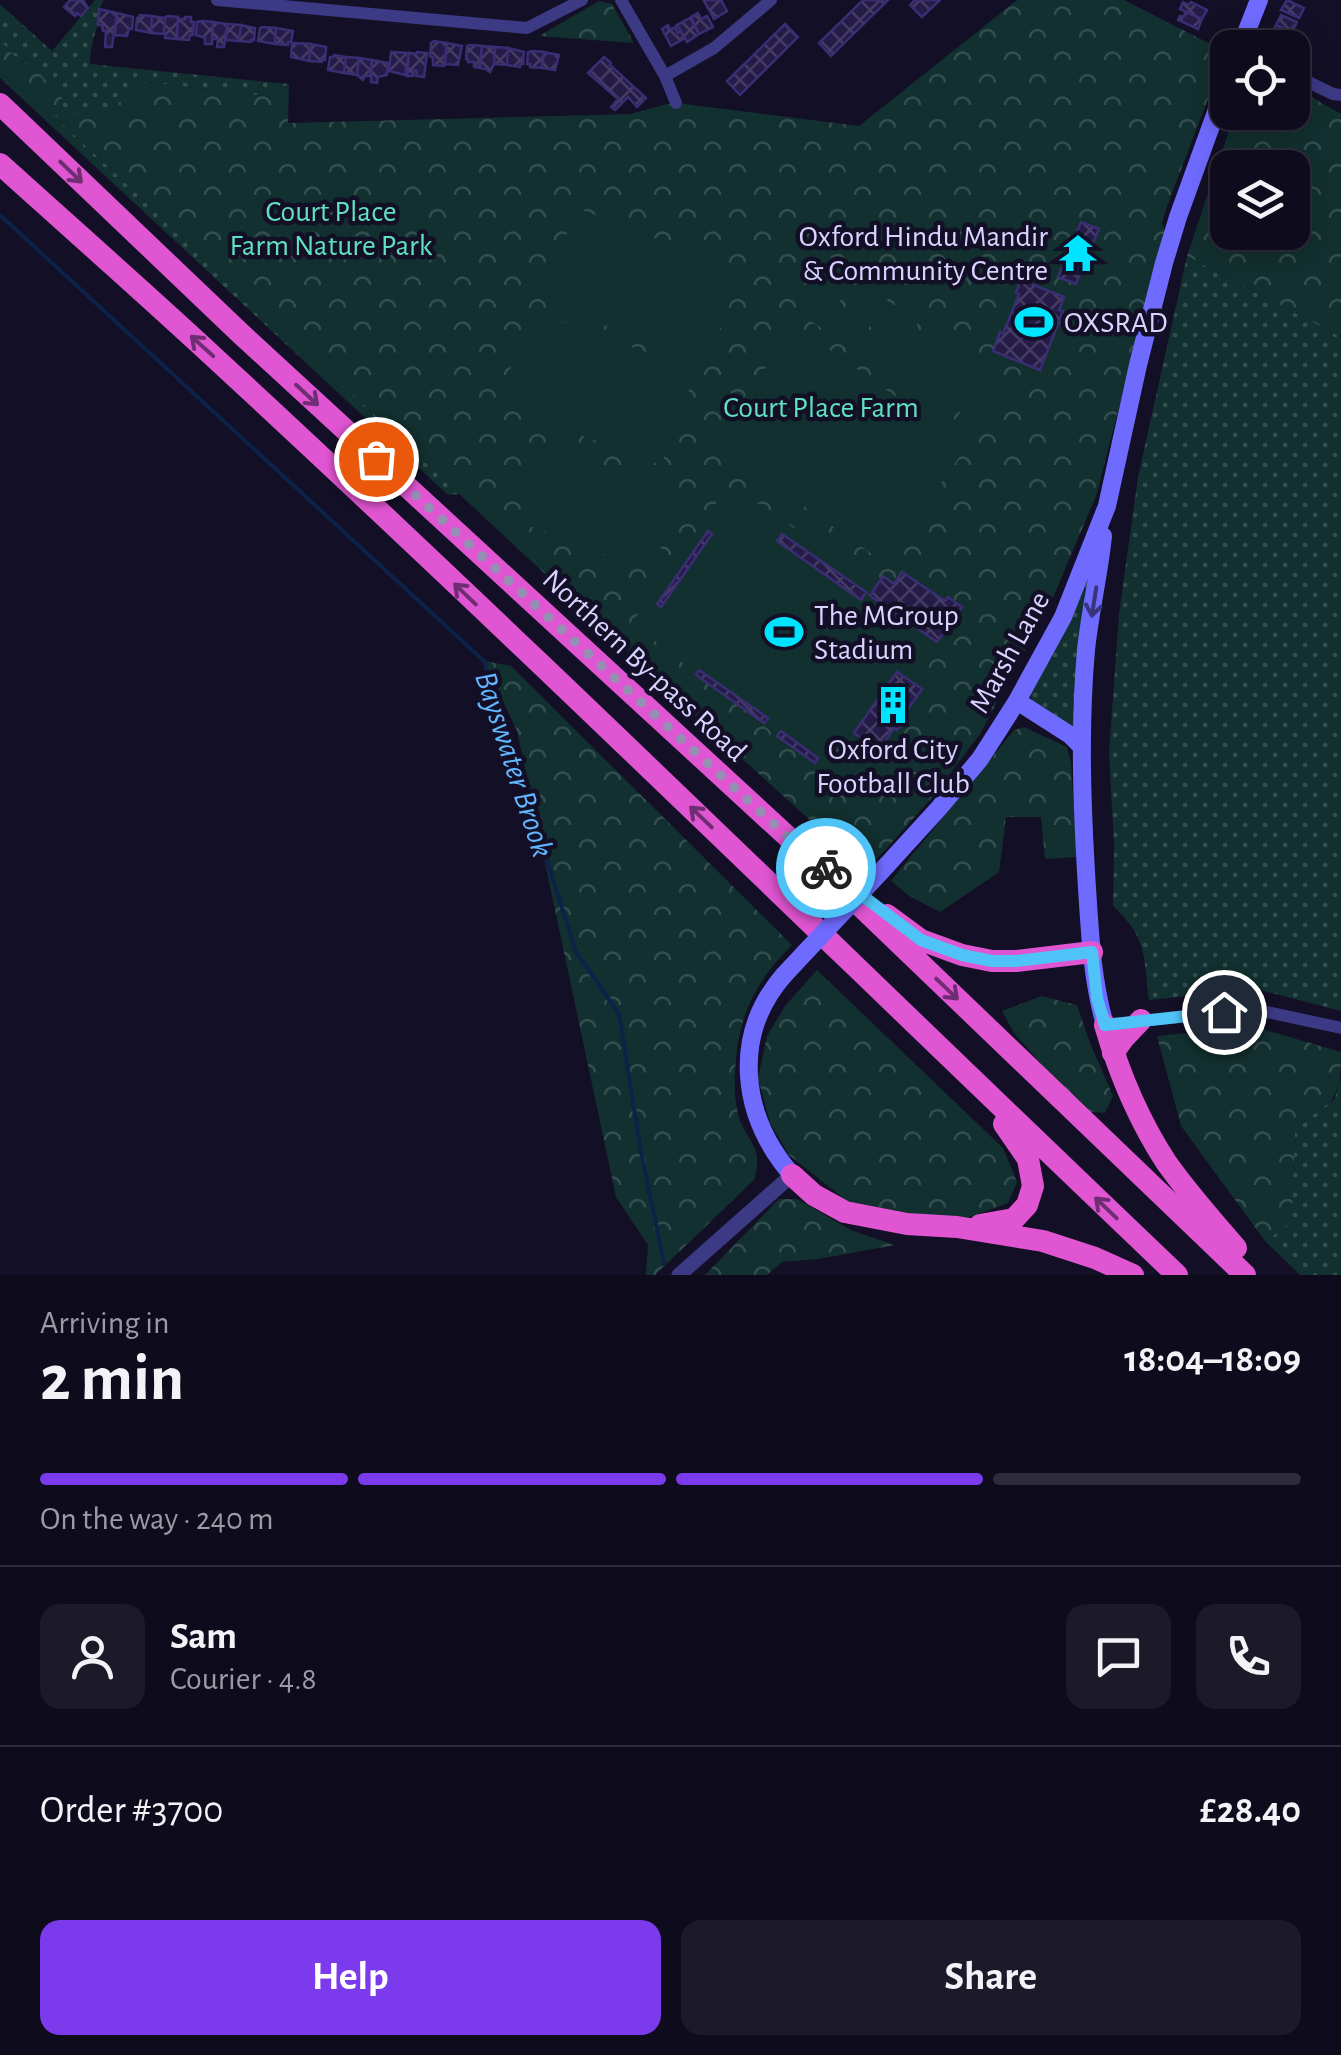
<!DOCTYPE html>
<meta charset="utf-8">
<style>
body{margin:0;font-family:"Alegreya Sans",sans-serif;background:#1c1929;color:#f1f3f6;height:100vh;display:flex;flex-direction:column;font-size:38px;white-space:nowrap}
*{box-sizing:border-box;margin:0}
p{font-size:32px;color:#9b9ba3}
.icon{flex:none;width:55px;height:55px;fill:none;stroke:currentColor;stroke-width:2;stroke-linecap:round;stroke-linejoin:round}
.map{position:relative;height:1275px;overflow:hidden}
.side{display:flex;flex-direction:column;background:#0e0b1c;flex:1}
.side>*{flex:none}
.tools{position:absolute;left:1210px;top:30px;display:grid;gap:20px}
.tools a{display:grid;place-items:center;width:100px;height:100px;border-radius:20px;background:#0e0b1c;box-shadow:0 5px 25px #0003,0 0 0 2px #2e2b3b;font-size:50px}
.pin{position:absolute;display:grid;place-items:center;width:85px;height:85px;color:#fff;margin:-42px;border:5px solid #fff;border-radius:50%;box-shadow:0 2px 10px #0007}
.courier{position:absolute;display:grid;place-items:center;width:100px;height:100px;margin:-50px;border:8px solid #4fc3f7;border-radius:50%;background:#fff;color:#222;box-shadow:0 2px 12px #0007}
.headline em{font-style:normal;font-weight:700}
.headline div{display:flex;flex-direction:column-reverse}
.headline{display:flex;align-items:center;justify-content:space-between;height:170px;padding:0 40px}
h1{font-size:65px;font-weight:700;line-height:75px}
.bar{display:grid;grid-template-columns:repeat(4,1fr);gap:15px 10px;align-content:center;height:120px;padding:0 40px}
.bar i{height:12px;border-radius:8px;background:#2e2b3b}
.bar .selected{background:#7c3aed}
.bar p{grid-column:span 4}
.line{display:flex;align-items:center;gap:25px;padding:0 40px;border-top:2px solid #2e2b3b}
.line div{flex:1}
.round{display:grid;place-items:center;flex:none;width:105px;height:105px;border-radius:20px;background:#1c1929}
.button{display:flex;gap:20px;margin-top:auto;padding:20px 40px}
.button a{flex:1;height:115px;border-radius:20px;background:#7c3aed;color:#fff;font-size:40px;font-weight:700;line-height:115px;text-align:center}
.button a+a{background:#1c1929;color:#f1f3f6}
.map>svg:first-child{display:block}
</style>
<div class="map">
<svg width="1341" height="1275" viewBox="0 0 1341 1275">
<defs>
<pattern id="grass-dots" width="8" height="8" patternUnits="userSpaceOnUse" patternTransform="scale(2.5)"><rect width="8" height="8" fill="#12302f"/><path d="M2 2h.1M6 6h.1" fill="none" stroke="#344d4e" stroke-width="1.8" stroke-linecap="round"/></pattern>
<pattern id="forest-crowns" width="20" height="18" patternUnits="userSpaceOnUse" patternTransform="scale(2.5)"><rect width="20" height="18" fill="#12302f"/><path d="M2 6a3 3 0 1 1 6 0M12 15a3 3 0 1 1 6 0" fill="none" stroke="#344d4e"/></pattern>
<pattern id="building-cross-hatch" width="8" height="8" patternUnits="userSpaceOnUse" patternTransform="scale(2.5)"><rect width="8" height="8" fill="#241b47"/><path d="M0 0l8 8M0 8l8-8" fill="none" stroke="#433b63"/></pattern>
</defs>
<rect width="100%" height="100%" fill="#130f26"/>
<!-- grass -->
<path fill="url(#grass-dots)" d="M95,0h9c-6,10 -4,16 -7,27 -4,13 -7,23 -7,37l199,20 -24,12 -119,-14 29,91 -119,-55 404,376 -12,1 -448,-417v-5l56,44 -18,-45 -24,-16 -14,-16v-36l52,47z
M1187,256l154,81v674l-85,-22 -107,11c-6,-45 -1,-61 -36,-94l1,-62 -5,-91 10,-139 19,-137z
M1092,565l-17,164 -43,-26 -2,-12z
M1341,1077v198h-41l-35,-34 26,-19 4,-94 40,-30z"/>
<!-- forest -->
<path fill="url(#forest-crowns)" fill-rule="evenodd" d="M1017,0h107l102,52 -60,157 -4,14 3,8 -69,265 -44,104 -72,134 -50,66 -64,71 -203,-184 -89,-86 -519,-484 -55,-44v-33l14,16 24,16 25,27 -7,18 58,-11 31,-24 120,14 24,-12 -1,39 342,-9 37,-10 9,-1 183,23z
M599,1l13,3 22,39 -95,-7z
M1293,87l48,27v223l-154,-81 48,-143 57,-1zM1228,168h64v64h-64z
M484,661l27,5 281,279c-34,34 -52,66 -56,115 -2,17 -2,37 2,54 3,15 16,27 19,42 1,7 -1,16 -2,23l-100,96h-9l2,-30 -32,-48 -99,-466z
M1024,727l43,20 4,16 6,94 -32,2 -4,-42h-35l-7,55 -59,40 -31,-16 -18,-15 123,-151z
M817,970l186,178 14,34 -9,21 -46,17 -49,-6 -66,-13 -58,-46 -19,-32 -12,-45 9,-42 18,-30z
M1042,996l35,9 13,38 23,53 -8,17 -22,-2 -69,-78 -12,-22z
M1252,1026l89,26c0,52 -8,47 -46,76l-3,94 -27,19 -84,-115 -24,-90z
M779,1199h18l56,32 42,14 -77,14 -36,3 -15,13h-62z"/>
<!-- pitch -->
<path fill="#12302f" d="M577,208l165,64 -36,93 -165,-65z
M831,260l25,18 -35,50 -25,-17z
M863,282l25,18 -35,50 -26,-18z
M894,304l25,18 -35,50 -25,-17z
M532,310l164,61 -35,94 -164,-61z
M795,326l172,120 -82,117 -172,-121z
M926,327l24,18 -35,49 -24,-18z
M957,349l25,18 -35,49 -25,-17z
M990,371l25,17 -36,50 -24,-18z
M545,443l136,51 -29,78 -136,-51z
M744,494l129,88 -7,11 71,49 -2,3 4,3 -22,28 11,10 -48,70 -31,-23 -22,30 -8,-5 -4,5 -38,-27 -145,-113 89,-126z"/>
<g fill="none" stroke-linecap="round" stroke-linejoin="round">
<!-- stream -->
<path stroke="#0c2248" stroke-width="4" d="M0,215l484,446 92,291 43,62 22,138 23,111"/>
</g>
<!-- building -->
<path fill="url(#building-cross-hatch)" stroke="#3b2d73" stroke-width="2.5" d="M70,0h13l5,8 -7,8 -4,-3 -2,3 -11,-9z
M706,0h15l6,11 -13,8 -10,-18z
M863,0h25l-57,56 -12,-13z
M915,0h25l-18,17 -12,-12z
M1287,0l17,8 -5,10 -18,-8z
M1183,2l6,3 2,-3 16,8 -5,9 -22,-10z
M99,9l18,4 -5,34h-7l1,-16h-3l-1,-6h-4z
M1186,12l16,7 -4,10 -20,-9 2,-4 3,1z
M117,13l16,4 -1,12h-3l-2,7 -12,-1z
M698,13l3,6 6,-3 6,11 -14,7 -8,-17z
M140,15l12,1 -1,17 -15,-3 1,-12h2z
M1281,15l16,7 -5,10 -16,-7z
M152,16l13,2 -1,16 -13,-1z
M167,16l11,1 -1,22 -12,-1 1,-4h-2l1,-16z
M185,17h6v5h3l-1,13h-3l-1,5 -13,-1 2,-20h7z
M690,18l9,16 -12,8 -10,-17z
M201,21l12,1 -1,22h-7v-6l-9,-3 1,-13z
M213,22l14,2 -3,23h-7l1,-8h-6z
M227,24l14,1 -2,16 -13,-1z
M785,24l13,13 -58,58 -13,-14z
M241,25l14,3 -1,12h-3v2l-12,-1z
M668,25l3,5 4,-3 3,6 3,-2 4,7 -14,8 -9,-17z
M1276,25l20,9 -3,6 -5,-2 -2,4 -16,-4z
M263,27l13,1 -1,16 -17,-3 2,-13z
M276,28l17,3 -2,11h-3v3l-13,-1z
M434,41l13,2 -3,23 -11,-1v-7l-3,-2 1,-13z
M292,43l19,1 -2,17 -18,-4z
M447,43l15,3 -4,19 -13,-1z
M311,44l15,3 -1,13h-3v2l-13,-1z
M470,45l12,1 -2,22 -6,-1v-5h-6v-3h-2l1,-13z
M482,46l13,1 -1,17 -4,8 -4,-3 -7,-1z
M495,47l13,1 -1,17 -13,-1z
M508,48l16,4 -1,12 -3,-1v4l-13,-2z
M532,51l12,1 -2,16 -12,-1v-3h-3l1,-12z
M391,52l18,1 -4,22 -16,-4z
M417,52l10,1 -3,24 -8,-1 1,-5 -3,-1 -1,6h-6l2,-23 7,1z
M544,52l15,3 -4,15 -13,-2z
M334,55l12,2 -2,16 -16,-3 2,-13h3z
M346,57l13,1 -2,17 -13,-2z
M604,57l7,6 -1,2 36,33 -9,9 -9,-10 -13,13 -4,-3 7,-8 -30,-26z
M359,58l13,2 -2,16h-5l-2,4 -6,-5z
M372,60l16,3 -1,12 -9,2 -1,6 -6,-1z
M1081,222l18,7 -23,55 -18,-7z
M1021,280l43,17 -5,13 4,1 -23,59 -47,-19 7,-19 3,2 16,-40 -3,-1z
M708,531l4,3 -51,73 -4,-3z
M782,534l84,58 -5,8 -84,-59z
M902,572l43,29 3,-4 14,10 -25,35 -67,-46 13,-20 11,8z
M699,670l69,48 -4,5 -68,-48z
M897,672l25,17 -22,31 3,2 -6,8 -3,-2 -15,22 -25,-17z
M781,731l37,27 -3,5 -38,-27z"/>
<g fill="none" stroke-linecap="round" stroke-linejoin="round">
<!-- minor -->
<path stroke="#3d3a85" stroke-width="12" d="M217,0l310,28 55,-28
M621,0l44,76 11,27
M1292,74l41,20 8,1
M665,76l49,-28 57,-48
M1105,1025l128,-14 34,1 74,16"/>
<!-- tertiary -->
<path stroke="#3d3a85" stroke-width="15" d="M679,1275l113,-100"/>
<!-- secondary -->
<path stroke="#6f6bff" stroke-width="18" d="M1240,48l19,-48
M1103,536c-4,38 -13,76 -17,114 -7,79 -4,159 1,238 3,46 5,92 18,137
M1017,701l53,34 11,11
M887,865l52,-57 41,-49 37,-58 46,-84 44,-111 31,-141 26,-102 14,-46 50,-138
M784,975c-53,61 -43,141 8,200"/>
<!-- trunk -->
<path stroke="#e055d1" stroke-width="22" d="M0,104l240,229 561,516 444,426
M0,164c72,65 146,130 217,196 325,300 640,610 960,915
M887,915l34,25 41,15 30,6h24l76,-9
M1105,1025c14,48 33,94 61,137 21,30 46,58 70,86
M1113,1053l10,-14 18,-19
M792,1175l22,20 31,17 62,12 50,3 86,14 52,17 38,17
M980,1225l34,-6 13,-14 6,-19 -5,-27 -24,-35"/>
<!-- secondary-bridge -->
<path stroke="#6f6bff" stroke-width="18" d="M784,975l103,-110"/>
</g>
<!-- one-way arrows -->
<defs><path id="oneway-shaft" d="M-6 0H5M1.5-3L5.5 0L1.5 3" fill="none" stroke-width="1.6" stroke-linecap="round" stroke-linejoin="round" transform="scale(2.5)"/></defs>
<g stroke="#6f2e73">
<use href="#oneway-shaft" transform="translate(71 172) rotate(44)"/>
<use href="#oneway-shaft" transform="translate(202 346) rotate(-138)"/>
<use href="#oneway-shaft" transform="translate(307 395) rotate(43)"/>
<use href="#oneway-shaft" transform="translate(465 594) rotate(-136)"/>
<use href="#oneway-shaft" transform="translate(701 817) rotate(-136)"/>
<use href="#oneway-shaft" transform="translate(947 989) rotate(44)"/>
<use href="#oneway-shaft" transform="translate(1106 1208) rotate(-136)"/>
</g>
<use stroke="#38347d" href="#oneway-shaft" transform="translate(1094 602) rotate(99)"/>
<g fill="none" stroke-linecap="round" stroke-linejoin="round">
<!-- done -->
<path stroke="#948fb3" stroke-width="10" stroke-dasharray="0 18" d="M376,459l425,390 25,19"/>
<!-- route -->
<path stroke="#4fc3f7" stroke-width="12" d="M826,868l95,72 41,15 30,6h24l76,-9 5,46 8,27 119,-13"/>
</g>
<!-- icons -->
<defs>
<g id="temple-bare" transform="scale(3)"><path d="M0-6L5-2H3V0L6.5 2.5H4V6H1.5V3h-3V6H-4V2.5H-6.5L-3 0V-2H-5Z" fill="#00e5ff" stroke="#130f26" stroke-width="2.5" paint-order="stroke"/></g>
<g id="stadium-bare" transform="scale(3)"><path d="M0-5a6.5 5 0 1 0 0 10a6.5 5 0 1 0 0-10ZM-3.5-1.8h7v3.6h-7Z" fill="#00e5ff" stroke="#130f26" stroke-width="2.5" paint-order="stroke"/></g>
<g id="building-bare" transform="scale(3)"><path d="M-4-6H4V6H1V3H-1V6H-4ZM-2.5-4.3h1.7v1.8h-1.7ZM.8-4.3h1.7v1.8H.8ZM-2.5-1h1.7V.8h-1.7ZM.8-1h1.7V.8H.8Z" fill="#00e5ff" stroke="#130f26" stroke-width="2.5" paint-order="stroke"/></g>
</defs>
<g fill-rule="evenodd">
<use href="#temple-bare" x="1078" y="253"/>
<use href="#stadium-bare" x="1034" y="322"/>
<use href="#stadium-bare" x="784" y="632"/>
<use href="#building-bare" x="893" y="705"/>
</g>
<g text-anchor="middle" stroke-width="9" stroke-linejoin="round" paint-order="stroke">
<!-- park labels -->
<g font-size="30" fill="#5fe0c0" stroke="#130f26">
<text x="331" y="221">Court Place<tspan x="331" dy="34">Farm Nature Park</tspan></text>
<text x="821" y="417">Court Place Farm</text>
</g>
<!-- poi labels -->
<g font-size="30" fill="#d9d4ff" stroke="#130f26" text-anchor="start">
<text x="1048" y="246" text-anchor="end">Oxford Hindu Mandir<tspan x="1048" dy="34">&amp; Community Centre</tspan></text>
<text x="1064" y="332">OXSRAD</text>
<text x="814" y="625">The MGroup<tspan x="814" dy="34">Stadium</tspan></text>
<text x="893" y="759" text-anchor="middle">Oxford City<tspan x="893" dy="34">Football Club</tspan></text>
</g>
<!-- street labels -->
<g font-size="30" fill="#d9d4ff" stroke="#130f26">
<text transform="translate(1009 652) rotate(-61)" y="10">Marsh Lane</text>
<text transform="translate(645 665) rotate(43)" y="10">Northern By-pass Road</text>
</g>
<!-- water labels -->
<g font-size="32" font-style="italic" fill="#62b6ff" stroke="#130f26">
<text transform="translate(515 764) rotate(72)" y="11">Bayswater Brook</text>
</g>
</g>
</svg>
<div class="tools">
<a><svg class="icon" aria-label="locate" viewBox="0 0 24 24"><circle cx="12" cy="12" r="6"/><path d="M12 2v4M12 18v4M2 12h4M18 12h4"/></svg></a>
<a><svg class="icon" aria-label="layers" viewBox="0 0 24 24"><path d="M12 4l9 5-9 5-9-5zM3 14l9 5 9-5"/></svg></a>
</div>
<div class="pin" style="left:376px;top:459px;background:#ea580c"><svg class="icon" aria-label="bag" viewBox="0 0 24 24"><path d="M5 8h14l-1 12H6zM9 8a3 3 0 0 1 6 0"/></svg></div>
<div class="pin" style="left:1224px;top:1012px;background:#1f2937"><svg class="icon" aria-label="home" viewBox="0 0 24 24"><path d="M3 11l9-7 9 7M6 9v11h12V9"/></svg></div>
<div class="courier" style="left:826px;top:868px"><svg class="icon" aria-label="bike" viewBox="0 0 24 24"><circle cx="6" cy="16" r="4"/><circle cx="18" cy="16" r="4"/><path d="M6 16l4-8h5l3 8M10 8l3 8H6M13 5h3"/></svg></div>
</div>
<section class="side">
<div class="headline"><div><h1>2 min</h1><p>Arriving in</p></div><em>18:04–18:09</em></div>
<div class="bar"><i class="selected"></i><i class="selected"></i><i class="selected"></i><i></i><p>On the way · 240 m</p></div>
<div class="line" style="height:180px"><a class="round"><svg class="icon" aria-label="person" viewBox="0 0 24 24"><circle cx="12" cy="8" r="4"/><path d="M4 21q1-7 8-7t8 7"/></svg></a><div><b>Sam</b><p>Courier · 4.8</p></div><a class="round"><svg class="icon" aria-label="chat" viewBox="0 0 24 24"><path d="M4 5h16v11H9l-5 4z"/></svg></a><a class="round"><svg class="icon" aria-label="phone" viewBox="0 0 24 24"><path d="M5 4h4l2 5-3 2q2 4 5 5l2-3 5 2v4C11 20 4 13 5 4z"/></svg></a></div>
<div class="line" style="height:130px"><div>Order #3700</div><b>£28.40</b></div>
<div class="button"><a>Help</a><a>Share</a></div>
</section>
